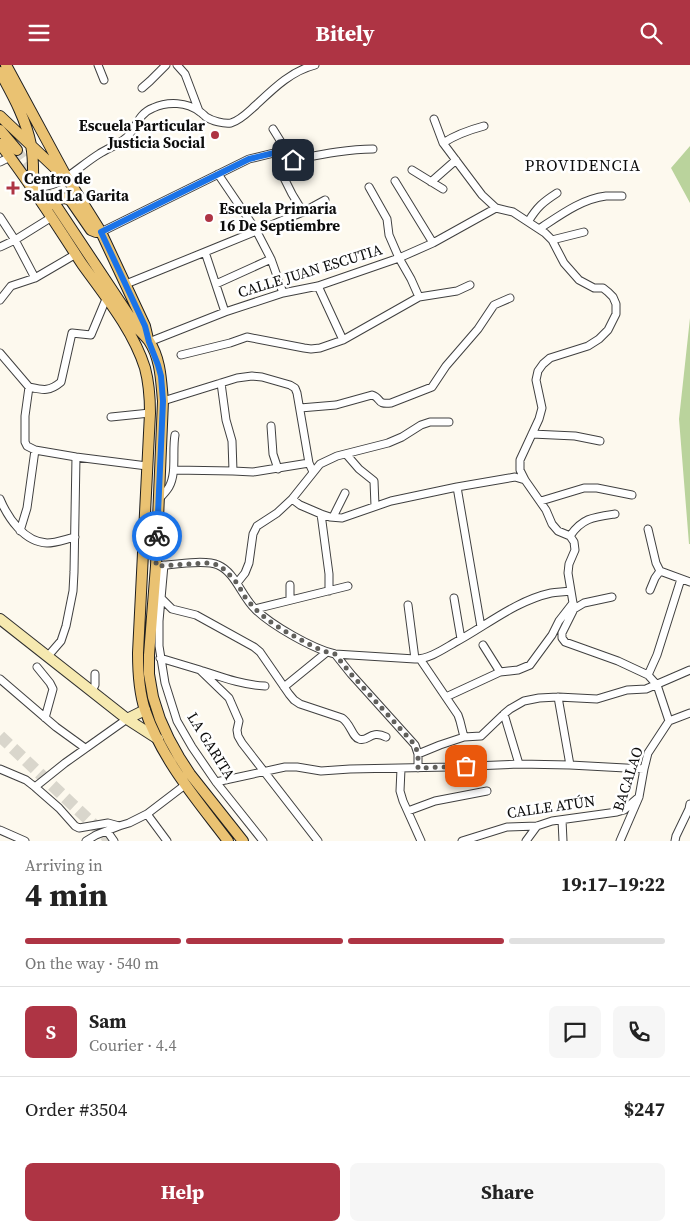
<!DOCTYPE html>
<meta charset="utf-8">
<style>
body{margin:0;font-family:"Source Serif 4",serif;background:#f6f6f6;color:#222;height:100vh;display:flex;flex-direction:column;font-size:19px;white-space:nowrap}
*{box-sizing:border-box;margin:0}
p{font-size:16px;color:#767676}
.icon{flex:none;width:28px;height:28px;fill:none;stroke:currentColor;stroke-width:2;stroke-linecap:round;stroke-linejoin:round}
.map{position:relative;height:776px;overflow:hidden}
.panel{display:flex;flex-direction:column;background:#fff;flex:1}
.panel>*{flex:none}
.pin{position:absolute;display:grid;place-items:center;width:42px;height:42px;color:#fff;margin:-21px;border-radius:10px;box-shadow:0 2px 8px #0006}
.courier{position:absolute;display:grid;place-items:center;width:50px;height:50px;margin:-25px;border:4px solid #1a73e8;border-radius:50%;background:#fff;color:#222;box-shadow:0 1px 6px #0007}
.overview em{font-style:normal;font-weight:700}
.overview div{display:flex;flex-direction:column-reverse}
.overview{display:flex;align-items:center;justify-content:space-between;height:85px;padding:0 25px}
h1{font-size:32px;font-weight:700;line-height:38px}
.bar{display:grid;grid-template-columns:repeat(4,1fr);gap:8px 5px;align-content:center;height:60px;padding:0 25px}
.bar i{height:6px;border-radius:4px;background:#e0e0e0}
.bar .current{background:#ae3444}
.bar p{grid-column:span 4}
.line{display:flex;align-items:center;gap:12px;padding:0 25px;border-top:1px solid #e0e0e0}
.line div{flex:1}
.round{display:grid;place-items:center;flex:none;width:52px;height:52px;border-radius:8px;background:#f6f6f6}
.button{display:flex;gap:10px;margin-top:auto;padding:10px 25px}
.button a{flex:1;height:58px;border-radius:8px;background:#ae3444;color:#fff;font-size:20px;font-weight:700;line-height:58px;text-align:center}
.button a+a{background:#f6f6f6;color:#222}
header{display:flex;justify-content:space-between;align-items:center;height:65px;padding:0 25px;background:#ae3444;color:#fff;font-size:22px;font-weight:700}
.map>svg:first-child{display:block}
</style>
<header><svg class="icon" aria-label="menu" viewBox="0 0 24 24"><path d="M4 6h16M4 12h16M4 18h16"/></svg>Bitely<svg class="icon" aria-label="search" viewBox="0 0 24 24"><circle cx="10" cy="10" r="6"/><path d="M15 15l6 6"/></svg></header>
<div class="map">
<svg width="690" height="776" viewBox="0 0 690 776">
<rect width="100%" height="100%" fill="#fdf9ee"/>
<!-- forest -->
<path fill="#bad39c" d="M690,81v57l-19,-35z
M690,253v226h-1l-10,-125z"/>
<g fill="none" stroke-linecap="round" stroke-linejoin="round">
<!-- primary-tunnel -->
<path stroke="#d9d6cc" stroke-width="10" stroke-dasharray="10 5" stroke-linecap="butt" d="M17,85l40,57"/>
<!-- highway-tunnel -->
<path stroke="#d9d6cc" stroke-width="12" stroke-dasharray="12 6" stroke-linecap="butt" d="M0,671l111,105"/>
<!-- street casing -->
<g stroke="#404040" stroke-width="9">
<path id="street" d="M98,0l6,15
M177,0l8,9 14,37
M142,23l8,-7 16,-16
M434,54l9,24 39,52 14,13
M273,64l13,21
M443,78c14,-9 26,-13 41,-17
M0,97l10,-5
M412,105l31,19
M218,109l38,56 15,29 12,34
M284,113l8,16 11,18
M395,116l38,62
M431,117l25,-22
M369,122l18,32 2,16 10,23 12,21 8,18
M33,124c8,-2 18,-3 26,-7 14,-8 27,-20 40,-28 9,-6 19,-9 27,-16 10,-8 11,-24 27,-30 15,-7 34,-6 47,4 2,1 4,3 6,5 6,4 18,7 25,6 10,-3 17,-11 25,-18 17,-16 35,-34 59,-40
M0,152l15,23 20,38
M528,157c9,-15 15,-20 29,-29
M539,164c20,-13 42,-30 67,-33 5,0 11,0 16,0
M101,167l148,-73 37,-9 7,10c26,-5 54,-11 80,-11
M552,175l32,-8
M0,182l15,-7 37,-23
M205,187l20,60
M126,219l79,-32 98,-40 22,-12
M216,219l55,-25
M318,221l25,54
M0,235l11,-14 24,-8 41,-24
M149,277l76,-30 58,-19 35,-7 81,-28 34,-15 63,-35 17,4 32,21 7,7 12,23 15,17 15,8h9l5,4 5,5 3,7v10l-8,16 -9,9 -11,7 -38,12 -7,6 -5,7 -2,9 6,28 -3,11 -19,41v10l5,10 21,30 6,14 6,7 12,5 4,6 1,8 -6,14 -1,9 6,36 -12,24v5l3,4 53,19 30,14 9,10 12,36
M0,288l29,34 -4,29v26l2,4 8,4 41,7 71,9
M181,290l49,-12 17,-6 57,11 7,1 9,-1 23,-8 76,-43 38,-6 13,-6
M221,318l5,37 6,21 1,30
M29,322c14,3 20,5 32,-5l11,-49 19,2 15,-36
M163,336l74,-23 15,-2 10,1 28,8 5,3 2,5 12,70 4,9
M300,343l36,-3 36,-10c10,3 4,10 19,8l41,-16 14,-21 32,-37 16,-24 16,-7
M111,352l39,-4
M271,361l2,28 5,15
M532,369l43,2 25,5
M346,389l13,15 15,12 1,25
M174,405l59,1 20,1 56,-9
M457,422l24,140
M0,434c8,19 24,43 47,44 9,0 19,-4 28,-6
M292,434l8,6 21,9 9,3 12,1 49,-17 66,-14 58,-10 10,3
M158,435c4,-4 8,-8 11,-13 8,-14 3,-36 6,-52
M541,436l43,-13h13l35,7
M321,449l8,60v17
M333,452l12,-24
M648,464l8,34 4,8 30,11
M20,466l7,-23 8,-58
M570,471c12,-18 24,-19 45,-22
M164,500l-5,56v25l6,37 12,38 15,26 24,35 47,59
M156,501c15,-1 49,-7 62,-1 17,7 24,32 37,44 16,16 58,40 80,45l80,5c14,0 27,-9 39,-16 32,-17 61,-42 97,-50 6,-1 13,-1 19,-2
M237,518l8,-10 4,-10 4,-29 4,-8 20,-13 15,-14 28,-35 17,-8 51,-13 14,-6 19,-12 9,-3h19
M290,520v15
M650,525l5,-12 5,-7
M161,533l11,11 24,6 58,32 6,5 29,42 5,6 6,4 42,14c9,6 10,19 17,21 9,4 11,-10 27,-2
M454,533l7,41
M408,540l7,54
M255,544l93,-23
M574,544l10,-6 28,-6
M483,580l17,27
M335,589l16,20 64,71 3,9v14
M48,591l13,-15 5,-15 7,-35 1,-19 2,-115
M160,593l40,12 29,28 10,23 -2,9 1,6 4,7 76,98
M420,594l38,56 2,6 4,16
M37,602l13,16 3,6 -8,29
M203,606c21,7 40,14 62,15
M648,610l9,-20 24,-76
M0,614l56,48 29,21
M284,622l43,-35
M92,626l3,-6v-11
M446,632l54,-25 18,-2 12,-5 22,-30 7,-14 14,-18
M558,632l12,68
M504,649l15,50
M418,689l22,-9 24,-8 17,-1 23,-22 6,-5 14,-8 15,-3 19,-1 39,2 30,-9 19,-1 44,-19
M0,704l26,11 9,7 24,21 16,18 4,2 29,-5 11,3
M401,704l-1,22 3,10 18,40
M216,717l69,-15h12l24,4 29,-2 99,-2 70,-3 51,1 74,4
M35,722l30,-24 62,-44
M408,746l27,-10 52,-10
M147,749l20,27
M562,755l1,21
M0,765l25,11
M107,766l7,10
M86,776l10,-6 23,-9 10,-3 18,-9 38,-29
M462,776l45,-14 30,-1 15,-5 65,-9 7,-2 15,-13
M526,776l11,-15
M620,776l19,-44 5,-28 4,-16 21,-32 21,-8
M675,776l1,-5 13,-27 1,-5"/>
</g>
<!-- secondary casing -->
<g stroke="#2f2f2f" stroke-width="12">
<path id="secondary" d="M0,554l127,100 31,20
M127,654l18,-9"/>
</g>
<!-- primary casing -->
<g stroke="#1e1e1e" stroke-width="12">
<path id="primary" d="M6,0l60,111 35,56 44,94 3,13
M0,7c13,24 26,47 31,73 3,14 2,30 2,44
M0,51l56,53 7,5
M0,65l17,20
M0,79c30,38 55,79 82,120 23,32 51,66 63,104 4,15 5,30 5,45l-12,240c0,19 1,39 7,57 17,50 52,90 83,131
M47,142c8,-5 15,-13 24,-6l20,29 5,2h5
M57,142l81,122c4,4 8,8 11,12 12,18 12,40 14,60l-7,165 -7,89v19l4,23 7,22 9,20 10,18 11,17 53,67"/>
</g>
<!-- street -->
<use href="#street" stroke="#fff" stroke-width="7"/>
<!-- secondary -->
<use href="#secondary" stroke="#f6e9b0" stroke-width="10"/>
<!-- primary -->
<use href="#primary" stroke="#eac272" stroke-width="10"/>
</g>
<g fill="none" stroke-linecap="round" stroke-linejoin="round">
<!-- done -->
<path stroke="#61605c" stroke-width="5" stroke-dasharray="0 9" d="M157,471l-1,30 52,-3 11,2 8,7 10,11 8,14 10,12 13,11 15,10 33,18 11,4 8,2 16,20 64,71 3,9v14l48,-2"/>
<!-- route -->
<path stroke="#1a73e8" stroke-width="6" d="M157,471l6,-135 -2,-25 -3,-11 -9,-23 -4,-16 -44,-94 148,-73 37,-9 7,10"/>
</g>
<!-- markers -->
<g fill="#ae3444" stroke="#fff" stroke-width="2">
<circle cx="215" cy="70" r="5"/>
<path d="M10.5 115.5h5v5h5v5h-5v5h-5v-5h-5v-5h5z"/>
<circle cx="209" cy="153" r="5"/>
</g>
<g text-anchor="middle" stroke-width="5" stroke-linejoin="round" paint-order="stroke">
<!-- poi labels -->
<g font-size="15" font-weight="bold" fill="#0d0d0d" stroke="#fff" text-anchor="start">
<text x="205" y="66" text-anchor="end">Escuela Particular<tspan x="205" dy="17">Justicia Social</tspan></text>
<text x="24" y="119">Centro de<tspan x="24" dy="17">Salud La Garita</tspan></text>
<text x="219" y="149">Escuela Primaria<tspan x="219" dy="17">16 De Septiembre</tspan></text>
</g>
<!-- street labels -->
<g font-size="15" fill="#0d0d0d" stroke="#fff">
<text transform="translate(310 206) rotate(-17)" y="5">CALLE JUAN ESCUTIA</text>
<text transform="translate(211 681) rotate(58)" y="5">LA GARITA</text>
<text transform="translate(628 714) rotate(-72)" y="5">BACALAO</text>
<text transform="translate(551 742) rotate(-8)" y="5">CALLE ATÚN</text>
</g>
<!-- neighbourhood labels -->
<g font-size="16" letter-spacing="1" fill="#0d0d0d" stroke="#fff">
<text x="583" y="106">PROVIDENCIA</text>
</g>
</g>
</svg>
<div class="pin" style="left:466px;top:701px;background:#ea580c"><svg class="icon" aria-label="bag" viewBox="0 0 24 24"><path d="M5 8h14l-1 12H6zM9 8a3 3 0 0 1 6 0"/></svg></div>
<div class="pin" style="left:293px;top:95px;background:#1f2937"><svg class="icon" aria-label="home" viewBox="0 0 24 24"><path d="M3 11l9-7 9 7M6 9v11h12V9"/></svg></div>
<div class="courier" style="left:157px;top:471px"><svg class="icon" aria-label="bike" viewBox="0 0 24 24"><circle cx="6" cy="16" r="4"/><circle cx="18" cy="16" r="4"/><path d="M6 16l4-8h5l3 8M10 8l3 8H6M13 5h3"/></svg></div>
</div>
<section class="panel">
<div class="overview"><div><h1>4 min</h1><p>Arriving in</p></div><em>19:17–19:22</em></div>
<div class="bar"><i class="current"></i><i class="current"></i><i class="current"></i><i></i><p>On the way · 540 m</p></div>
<div class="line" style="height:90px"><b class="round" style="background:#ae3444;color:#fff">S</b><div><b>Sam</b><p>Courier · 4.4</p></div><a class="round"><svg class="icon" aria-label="chat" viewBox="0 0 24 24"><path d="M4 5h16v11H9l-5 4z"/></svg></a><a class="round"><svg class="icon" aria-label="phone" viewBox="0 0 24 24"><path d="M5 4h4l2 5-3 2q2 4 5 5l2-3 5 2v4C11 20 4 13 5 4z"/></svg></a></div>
<div class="line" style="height:65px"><div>Order #3504</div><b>$247</b></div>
<div class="button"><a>Help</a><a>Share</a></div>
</section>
